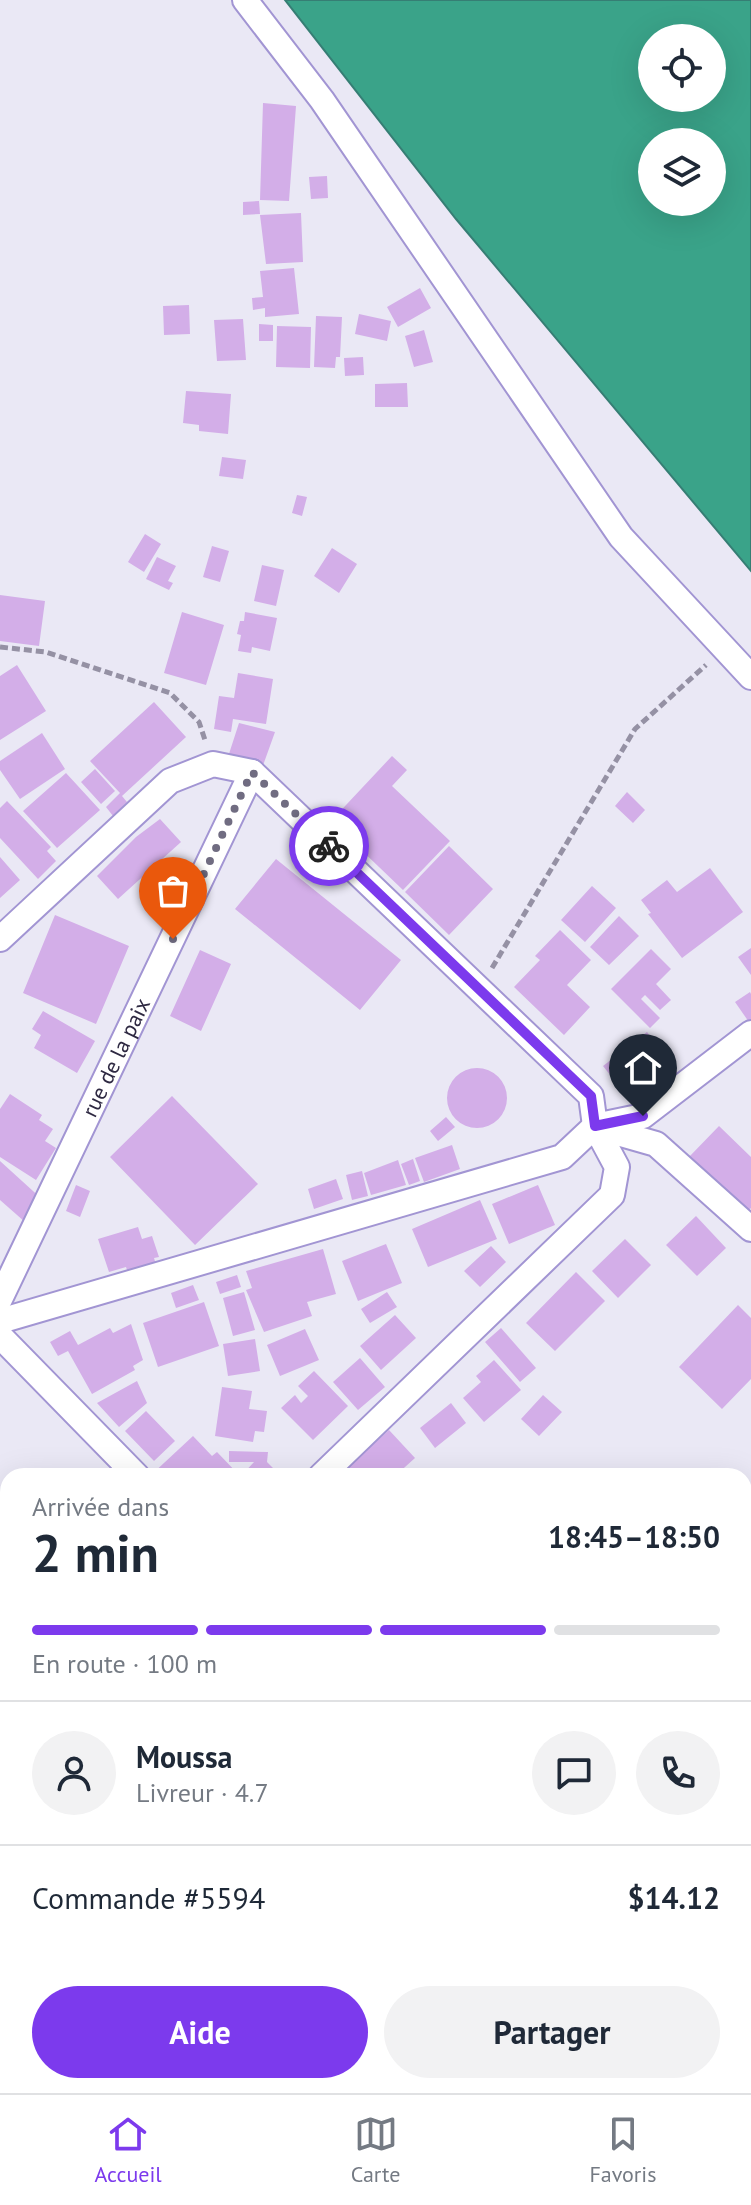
<!DOCTYPE html>
<html lang="fr">
<meta charset="utf-8">
<style>
body{margin:0;font-family:"PT Sans",sans-serif;background:#f2f2f3;color:#1f2937;height:100vh;display:flex;flex-direction:column;font-size:30px;white-space:nowrap}
*{box-sizing:border-box;margin:0}
p{font-size:26px;color:#747a83}
.icon{flex:none;width:44px;height:44px;fill:none;stroke:currentColor;stroke-width:2;stroke-linecap:round;stroke-linejoin:round}
.map{position:relative;flex:1;overflow:hidden}
.side{position:absolute;left:0px;top:1468px;width:752px;height:626px;display:flex;flex-direction:column;background:#fff;border-radius:24px 24px 0 0;box-shadow:0 8px 32px #0002}
.side>*{flex:none}
.buttons{position:absolute;left:638px;top:24px;display:grid;gap:16px}
.buttons a{display:grid;place-items:center;width:88px;height:88px;border-radius:50%;background:#fff;box-shadow:0 8px 32px #0002;font-size:40px}
.pin{position:absolute;display:grid;place-items:center;width:68px;height:68px;color:#fff;margin:-82px -34px;border-radius:50% 50% 50% 0;rotate:-45deg;box-shadow:0 0 8px #0007}
.pin .icon{rotate:45deg}
.courier{position:absolute;display:grid;place-items:center;width:80px;height:80px;margin:-40px;border:6px solid #7c3aed;border-radius:50%;background:#fff;color:#222;box-shadow:0 2px 10px #0007}
.summary em{font-style:normal;font-weight:700}
.summary div{display:flex;flex-direction:column-reverse}
.summary{display:flex;align-items:center;justify-content:space-between;height:136px;padding:0 32px}
h1{font-size:52px;font-weight:700;line-height:60px}
.bar{display:grid;grid-template-columns:repeat(4,1fr);gap:12px 8px;align-content:center;height:96px;padding:0 32px}
.bar i{height:10px;border-radius:6px;background:#e0e1e3}
.bar .current{background:#7c3aed}
.bar p{grid-column:span 4}
.line{display:flex;align-items:center;gap:20px;padding:0 32px;border-top:2px solid #e0e1e3}
.line div{flex:1}
.round{display:grid;place-items:center;flex:none;width:84px;height:84px;border-radius:42px;background:#f2f2f3}
.action{display:flex;gap:16px;margin-top:auto;padding:16px 32px}
.action a{flex:1;height:92px;border-radius:48px;background:#7c3aed;color:#fff;font-size:32px;font-weight:700;line-height:92px;text-align:center}
.action a+a{background:#f2f2f3;color:#1f2937}
.tab-bar{display:flex;justify-content:space-around;align-items:center;height:112px;border-top:2px solid #e0e1e3;background:#fff;font-size:22px;color:#747a83}
.tab-bar a{display:grid;justify-items:center;gap:4px}
.tab-bar .current{color:#7c3aed}
.map>svg:first-child{display:block}
</style>
<div class="map">
<svg width="751" height="2093" viewBox="0 0 751 2093">
<rect width="100%" height="100%" fill="#eae8f5"/>
<!-- water -->
<path fill="#3aa389" stroke="#367e74" stroke-width="2" fill-rule="evenodd" d="M285,0h466v571l-295,-352zM652,38h60v60h-60zM652,142h60v60h-60z"/>
<!-- building -->
<path fill="#d3aee8" d="M263,103l33,3 -7,95 -29,-1z
M327,176l1,22 -17,1 -2,-22z
M259,201l1,13 -17,1v-13z
M301,213l2,49 -37,2 -6,-49z
M294,268l5,46 -34,3v-9l-12,2 -1,-12 11,-1 -3,-26z
M420,288l11,20 -33,19 -11,-20z
M189,305l1,29 -26,1 -1,-29z
M359,314l32,7 -4,20 -32,-7z
M316,316l26,1 -2,40h-4l-1,11 -21,-1z
M243,319l3,41 -29,1 -3,-41z
M259,324l14,1v16h-14z
M277,326l34,1 -1,41 -34,-1z
M424,330l9,32 -19,5 -9,-31z
M363,357l1,18 -19,1 -1,-18z
M407,383l1,24h-33v-23z
M186,391l45,3 -3,40 -29,-3v-6l-16,-2z
M222,457l24,3 -3,19 -24,-3z
M297,495l10,2 -5,19 -10,-3z
M145,534l16,10 -17,28 -16,-10z
M212,546l17,5 -9,31 -17,-5z
M332,548l25,16 -18,29 -25,-17z
M157,557l19,9 -8,15 5,2 -4,7 -23,-11z
M262,565l22,5 -8,36 -22,-5z
M0,595l45,6 -6,45 -39,-5z
M182,612l42,13 -18,60 -42,-12z
M245,612l32,6 -7,33 -18,-4 -1,6 -13,-2 3,-16 -4,-1 3,-13h4z
M17,665l29,46 -46,29v-64z
M238,673l35,6 -7,45 -33,-5 -2,13 -17,-3 5,-33 15,2z
M154,702l32,35 -64,59 5,6 -14,14 -7,-9 14,-14 -30,-32z
M239,723l36,9 -14,39 -34,-11z
M42,733l23,36 -45,30 -20,-29v-9z
M392,756l15,14 -15,16 58,55 -47,49 -72,-69z
M95,769l20,22 -14,13 -20,-22z
M66,773l34,37 -43,38 -34,-37z
M627,792l18,18 -12,13 -18,-17z
M7,801l44,46 -4,4 9,10 -18,18 -38,-41v-30z
M160,819l21,23 -63,57 -21,-23 39,-39z
M449,846l44,43 -44,46 -44,-43z
M0,857l20,23 -20,18z
M276,859l125,101 -41,50 -125,-101z
M710,868l33,44 -61,46 -34,-44 3,-1 -10,-13 26,-20 10,12z
M592,886l24,22 -31,34 -24,-22z
M55,915l74,31 -33,78 -73,-31z
M619,916l20,20 -30,29 -19,-18z
M560,930l31,30 -24,25 23,22 -26,28 -50,-48 26,-27 -5,-4z
M751,948v27l-13,-18z
M651,949l20,20 -15,15 15,16 -11,10 -15,-15 -4,4 19,19 -10,10 -39,-39z
M200,950l31,14 -30,67 -31,-15z
M750,992l1,2v31l-16,-23z
M43,1011l52,30 -18,32 -43,-25 7,-13 -9,-6z
M647,1032l34,45 -43,33 -35,-44z
M447 1098a30 30 0 1 1 60 0a30 30 0 1 1-60 0Z
M10,1094l32,21 -3,5 14,9 -8,12 11,7 -20,32 -36,-23v-48z
M172,1096l86,88 -63,61 -85,-88z
M446,1117l9,10 -17,14 -8,-10z
M719,1126l32,31v51l-5,5 -57,-56z
M452,1145l8,24 -36,13 -9,-24z
M413,1159l7,22 -11,4 -8,-21z
M398,1160l8,25 -35,10 -7,-22z
M0,1161l44,40 -19,21 -25,-22z
M362,1171l6,25 -16,4 -6,-25z
M336,1179l7,20 -29,10 -6,-20z
M76,1185l14,6 -10,26 -14,-6z
M538,1185l17,40 -46,19 -17,-40z
M480,1200l17,39 -69,28 -16,-38z
M696,1216l30,32 -29,28 -31,-31z
M138,1227l4,12 10,-3 7,21 -5,1 3,10 -28,8 -3,-9 -17,5 -11,-33z
M625,1239l26,26 -33,33 -26,-27z
M386,1244l16,39 -44,18 -16,-40z
M491,1246l15,16 -26,25 -16,-16z
M323,1249l13,45 -29,8 5,14 -48,16 -18,-42 6,-2 -6,-17z
M576,1272l29,29 -50,50 -29,-28z
M237,1275l4,12 -21,7 -4,-12z
M193,1285l6,15 -23,8 -5,-15z
M244,1292l11,38 -22,6 -10,-38z
M387,1292l10,15 -27,16 -9,-14z
M204,1302l15,44 -61,21 -15,-44z
M738,1305l13,13v61l-29,30 -43,-42z
M395,1315l21,23 -35,32 -21,-24z
M131,1324l12,36 -10,6 2,4 -43,24 -24,-43 -10,5 -8,-14 20,-11 8,14 32,-17 3,5z
M501,1328l35,40 -16,14 -35,-40z
M305,1329l14,31 -39,16 -13,-31z
M255,1339l5,32 -32,5 -5,-32z
M360,1358l25,29 -27,23 -25,-28z
M494,1360l27,30 -37,32 -21,-24 18,-16 -5,-6z
M314,1371l34,35 -35,34 -32,-32 14,-13 6,8 7,-7 -10,-10z
M137,1381l10,22 -28,24 -22,-24z
M222,1387l30,4 -3,18 18,2 -3,21 -9,-1 -2,11 -38,-6z
M543,1395l19,17 -23,24 -18,-17z
M451,1403l15,20 -31,25 -15,-20z
M146,1411l29,30 -21,20 -29,-30z
M389,1430l26,28 -20,18h-49l-4,-4z
M193,1436l19,20 5,-4 23,24h-90z
M229,1451l39,1 -1,10 14,14h-40l13,-14h-25z
M751,1761v41l-3,3 -4,-3v-35z
M266,2086h30l7,4 -2,3h-40z
M370,2086h40l-1,7h-39z
M498,2086h74l-7,7h-73z
M619,2086h31l-6,7h-17z"/>
<g fill="none" stroke-linecap="round" stroke-linejoin="round">
<!-- minor casing -->
<g stroke="#a295d3" stroke-width="28">
<g id="minor">
<path d="M245,0l77,100 299,437 130,140"/>
<path d="M0,939l170,-158 43,-17 39,8 339,324 4,30 22,41 -5,28 -291,281"/>
<path d="M600,1128l56,16 95,85"/>
<path id="s1" d="M0,1299l252,-527"/>
<path d="M0,1321l562,-164 33,-31 48,-10 108,-83"/>
<path d="M0,1336l137,140"/>
<path d="M229,2093l9,-7"/>
<path d="M432,2093v-7"/>
</g>
</g>
<!-- path -->
<path stroke="#9591a4" stroke-width="5" stroke-dasharray="8 4" stroke-linecap="butt" d="M0,647l46,5 124,41 29,29 6,18
M492,968l143,-239 71,-64"/>
<!-- minor -->
<use href="#minor" stroke="#fff" stroke-width="24"/>
</g>
<g fill="none" stroke-linecap="round" stroke-linejoin="round">
<!-- done -->
<path stroke="#706c81" stroke-width="8" stroke-dasharray="0 14.4" d="M173,939l79,-167 77,74"/>
<!-- route -->
<path stroke="#7c3aed" stroke-width="10" d="M329,846l262,250 4,30 48,-10"/>
</g>
<g text-anchor="middle" stroke-width="6" stroke-linejoin="round" paint-order="stroke">
<!-- street labels -->
<g font-size="22" fill="#2e2942" stroke="#fff">
<text dy="8" stroke="none"><textPath href="#s1" startOffset="268">rue de la paix</textPath></text>
</g>
</g>
</svg>
<div class="buttons">
<a><svg class="icon" aria-label="locate" viewBox="0 0 24 24"><circle cx="12" cy="12" r="6"/><path d="M12 2v4M12 18v4M2 12h4M18 12h4"/></svg></a>
<a><svg class="icon" aria-label="layers" viewBox="0 0 24 24"><path d="M12 4l9 5-9 5-9-5zM3 14l9 5 9-5"/></svg></a>
</div>
<div class="pin" style="left:173px;top:939px;background:#ea580c"><svg class="icon" aria-label="bag" viewBox="0 0 24 24"><path d="M5 8h14l-1 12H6zM9 8a3 3 0 0 1 6 0"/></svg></div>
<div class="pin" style="left:643px;top:1116px;background:#1f2937"><svg class="icon" aria-label="home" viewBox="0 0 24 24"><path d="M3 11l9-7 9 7M6 9v11h12V9"/></svg></div>
<div class="courier" style="left:329px;top:846px"><svg class="icon" aria-label="bike" viewBox="0 0 24 24"><circle cx="6" cy="16" r="4"/><circle cx="18" cy="16" r="4"/><path d="M6 16l4-8h5l3 8M10 8l3 8H6M13 5h3"/></svg></div>
<section class="side">
<div class="summary"><div><h1>2 min</h1><p>Arrivée dans</p></div><em>18:45–18:50</em></div>
<div class="bar"><i class="current"></i><i class="current"></i><i class="current"></i><i></i><p>En route · 100 m</p></div>
<div class="line" style="height:144px"><a class="round"><svg class="icon" aria-label="person" viewBox="0 0 24 24"><circle cx="12" cy="8" r="4"/><path d="M4 21q1-7 8-7t8 7"/></svg></a><div><b>Moussa</b><p>Livreur · 4.7</p></div><a class="round"><svg class="icon" aria-label="chat" viewBox="0 0 24 24"><path d="M4 5h16v11H9l-5 4z"/></svg></a><a class="round"><svg class="icon" aria-label="phone" viewBox="0 0 24 24"><path d="M5 4h4l2 5-3 2q2 4 5 5l2-3 5 2v4C11 20 4 13 5 4z"/></svg></a></div>
<div class="line" style="height:104px"><div>Commande #5594</div><b>$14.12</b></div>
<div class="action"><a>Aide</a><a>Partager</a></div>
</section>
</div>
<nav class="tab-bar">
<a class="current"><svg class="icon" aria-label="home" viewBox="0 0 24 24"><path d="M3 11l9-7 9 7M6 9v11h12V9"/></svg>Accueil</a>
<a><svg class="icon" aria-label="map" viewBox="0 0 24 24"><path d="M3 6l6-2 6 2 6-2v14l-6 2-6-2-6 2zM9 4v14M15 6v14"/></svg>Carte</a>
<a><svg class="icon" aria-label="saved" viewBox="0 0 24 24"><path d="M7 4h10v16l-5-4-5 4z"/></svg>Favoris</a>
</nav>
